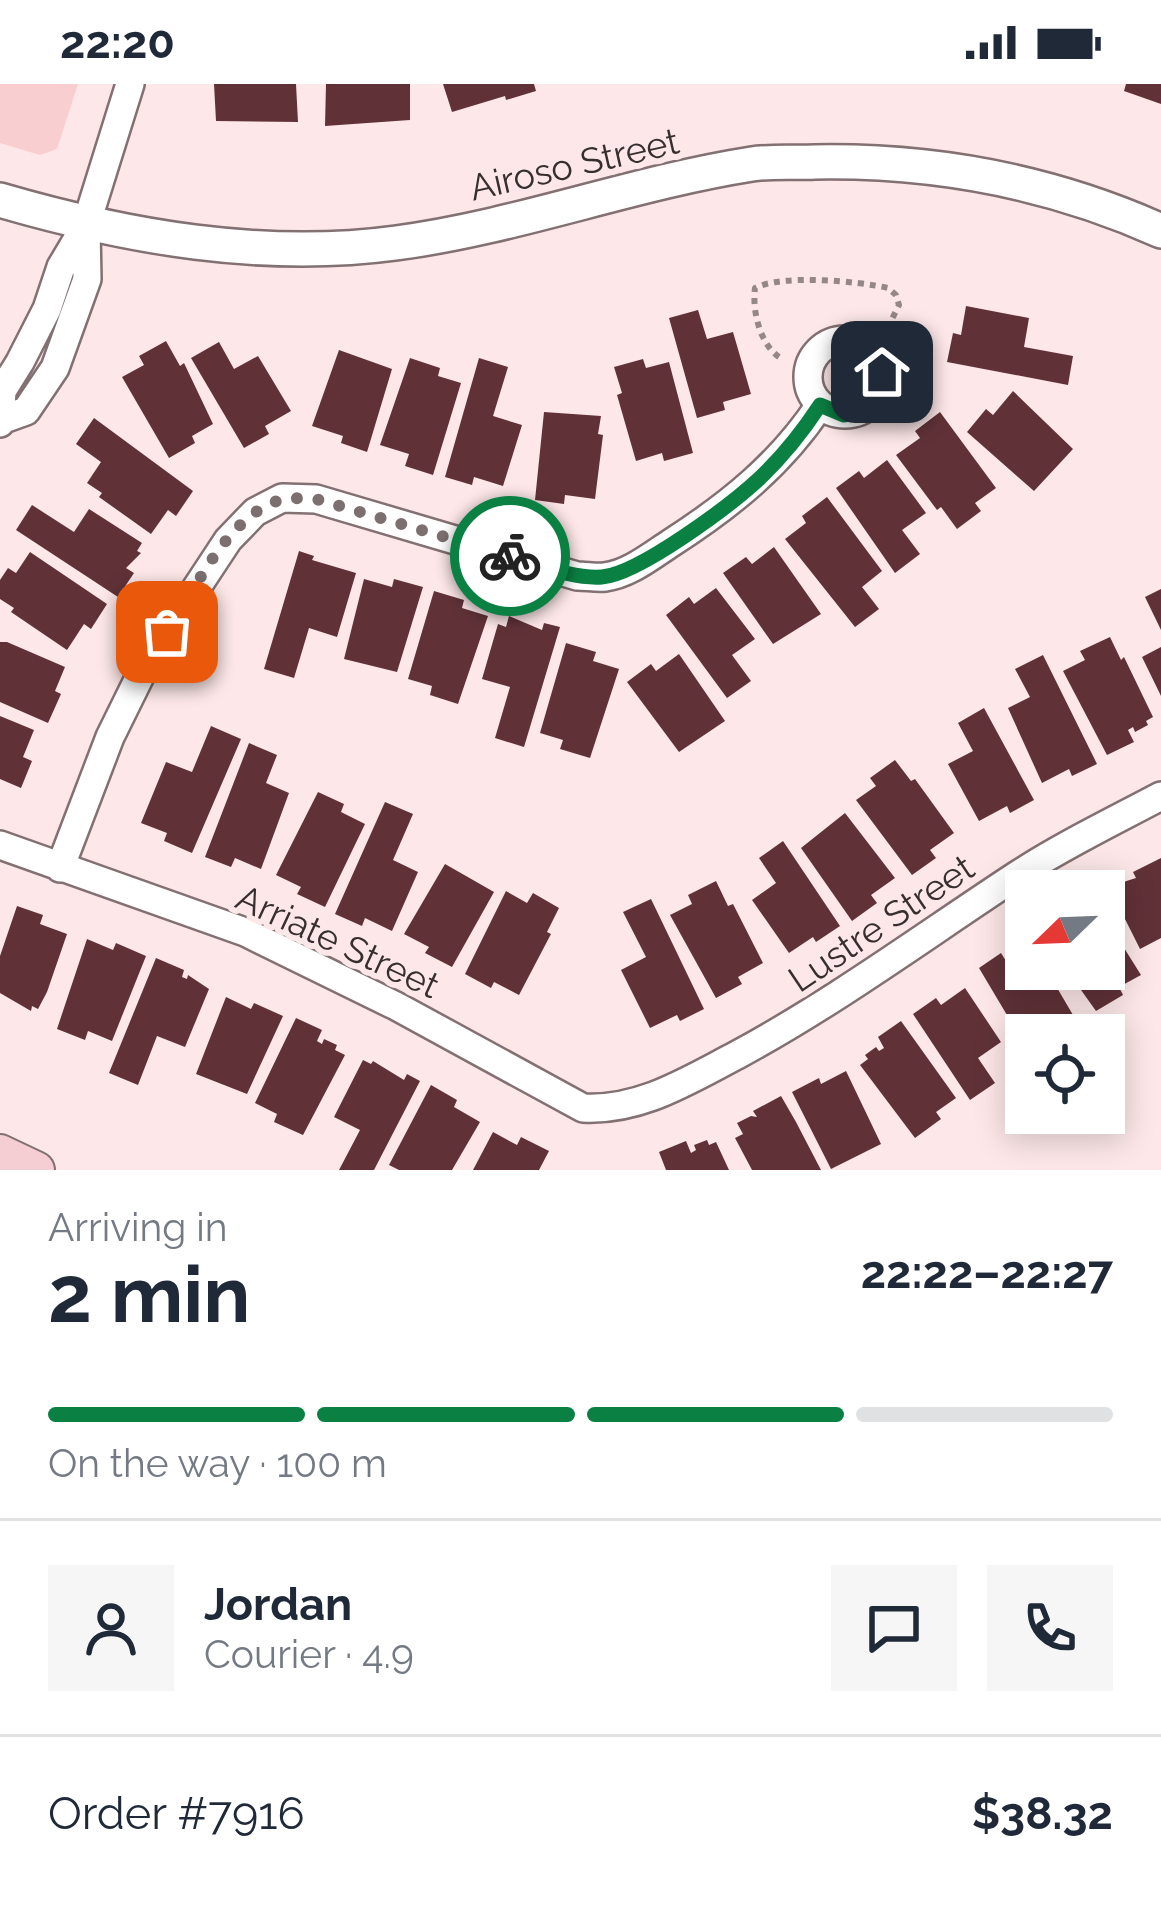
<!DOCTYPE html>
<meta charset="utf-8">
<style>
body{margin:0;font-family:Raleway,sans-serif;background:#f6f6f7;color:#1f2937;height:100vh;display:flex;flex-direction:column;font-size:45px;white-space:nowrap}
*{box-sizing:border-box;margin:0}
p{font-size:39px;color:#747a83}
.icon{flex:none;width:66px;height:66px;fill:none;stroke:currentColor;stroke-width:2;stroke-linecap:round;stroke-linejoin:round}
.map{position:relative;height:1086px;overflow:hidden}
.drawer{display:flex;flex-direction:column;background:#fff;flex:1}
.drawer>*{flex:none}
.needle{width:78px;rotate:247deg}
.tools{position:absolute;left:1005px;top:786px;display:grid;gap:24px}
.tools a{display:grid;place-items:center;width:120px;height:120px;border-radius:0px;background:#fff;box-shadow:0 6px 30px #0003;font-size:60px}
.pin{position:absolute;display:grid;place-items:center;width:102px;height:102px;color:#fff;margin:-51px;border-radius:24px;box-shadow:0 6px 18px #0006}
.courier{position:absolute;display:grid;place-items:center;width:120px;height:120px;margin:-60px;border:9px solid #0b8043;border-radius:50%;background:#fff;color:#222;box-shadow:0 3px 15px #0007}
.overview em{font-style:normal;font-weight:700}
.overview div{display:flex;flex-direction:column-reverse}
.overview{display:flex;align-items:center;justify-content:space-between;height:204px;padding:0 48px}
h1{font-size:78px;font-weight:700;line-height:90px}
.bar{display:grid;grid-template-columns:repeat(4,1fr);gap:18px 12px;align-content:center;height:144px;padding:0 48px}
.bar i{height:15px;border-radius:9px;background:#e0e1e3}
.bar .selected{background:#0b8043}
.bar p{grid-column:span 4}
.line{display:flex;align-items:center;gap:30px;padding:0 48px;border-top:3px solid #e0e1e3}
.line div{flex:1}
.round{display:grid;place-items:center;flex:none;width:126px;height:126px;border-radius:0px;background:#f6f6f7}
.status{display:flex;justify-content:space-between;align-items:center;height:84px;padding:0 60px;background:#fff;direction:ltr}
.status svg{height:33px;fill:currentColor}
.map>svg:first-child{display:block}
</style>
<div class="status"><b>22:20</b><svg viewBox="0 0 49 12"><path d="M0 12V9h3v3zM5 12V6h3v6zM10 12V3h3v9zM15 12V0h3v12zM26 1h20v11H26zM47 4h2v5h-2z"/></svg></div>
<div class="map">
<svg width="1161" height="1086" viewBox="0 0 1161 1086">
<rect width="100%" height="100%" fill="#fde7e8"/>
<!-- green -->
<path fill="#f9ced1" d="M0,0h78l-21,65 -17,6 -40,-12z"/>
<!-- building -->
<path fill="#603238" d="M214,0h82l2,38 -82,-1z
M326,0h84v36l-85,6z
M443,0h91l2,7 -30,9 -1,-4 -53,16z
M1126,0h35v20l-37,-13z
M966,222l63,12 -5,29 49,9 -5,29 -121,-23 6,-29 8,2z
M698,226l9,29 26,-7 18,62 -28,8 2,8 -28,8 -28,-100z
M166,257l14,25 4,-3 29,61 -21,12 3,7 -26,15 -47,-81 22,-12 -5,-9z
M219,258l15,27 24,-13 33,55 -26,15 4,8 -25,14 -53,-90z
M339,266l53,19 -25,83 -26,-9 2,-7 -31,-10z
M410,274l30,10 -2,8 23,7 -28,92 -28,-9 4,-12 -29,-9z
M479,274l29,9 -15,49 29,9 -19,61 -29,-9 -2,8 -27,-8z
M643,275l3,9 23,-6 24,91 -29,8 -2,-8 -26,8 -19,-66 5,-2 -8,-26z
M1013,307l60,58 -39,42 -67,-59 19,-23 7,6z
M544,328l57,4 -3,18 5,1 -8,64 -30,-4 -1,9 -29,-4z
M940,328l56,76 -21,15 6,8 -24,18 -16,-22 -4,3 -41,-55 24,-17 -5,-7z
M94,334l99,73 -17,25 -8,-6 -17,24 -52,-37 3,-4 -15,-10 14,-21 -25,-18z
M887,376l39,53 -24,17 18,24 -25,19 -59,-85 23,-17 5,7z
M827,413l55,74 -20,16 17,22 -24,18 -70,-88 21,-16 -4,-7z
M32,421l42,27 15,-23 53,34 -5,8 4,2 -15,15 8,5 -16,24 -102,-67z
M774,463l47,67 -48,30 -50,-71 23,-16 6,7z
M299,467l15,5 -2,4 44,13 -19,64 -28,-9 -15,50 -30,-9z
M30,468l77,52 -16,25 -7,-5 -17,26 -56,-38 3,-4 -14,-9v-19l8,-12 8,5z
M364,495l28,8 2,-8 29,8 -26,85 -53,-13z
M716,504l39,51 -23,16 19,26 -24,17 -61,-83 23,-18 5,7z
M1161,505v41l-16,-33z
M434,507l30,9 -2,8 26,8 -30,88 -28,-9 2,-9 -24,-7z
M509,532l33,14 2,-7 16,4 -36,120 -29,-9 15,-51 -28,-8 16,-55 8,3z
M1110,553l11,23 3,-3 29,60 -7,4 2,4 -13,7 -2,-5 -5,3 6,12 -27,13 -44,-84 22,-11 -5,-9z
M0,558h7l58,25 -10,24 6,3 -13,29 -48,-21z
M566,559l30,9 -3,9 26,8 -29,89 -30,-9 3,-9 -23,-7z
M1161,563v49l-19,-39z
M679,570l46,67 -46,31 -52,-70 24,-18 5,7z
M1043,571l54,109 -25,12 -3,-7 -27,14 -34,-75 22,-11 -15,-28z
M984,624l50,92 -24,13 -3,-7 -28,15 -31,-57 25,-13 -15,-28z
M0,632l34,14 -11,27 9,4 -11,27 -21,-9z
M211,642l30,13 -49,114 -28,-12 3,-8 -26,-10 25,-61 26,10z
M249,659l28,12 -11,28 23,10 -28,76 -26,-11 -4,9 -26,-10z
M895,676l16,21 4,-2 39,54 -24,17 6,8 -24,17 -56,-75 20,-14 -6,-8z
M318,708l26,12 -3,8 24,12 -40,83 -28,-13 4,-7 -25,-12z
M385,718l28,12 -20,46 25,12 -26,59 -27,-13 -3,8 -27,-12z
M845,729l50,65 -24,17 6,8 -25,18 -51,-73z
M783,757l57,85 -24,16 -3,-5 -24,16 -37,-53 24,-17 -17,-25z
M1161,774v80l-21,11 -29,-58 7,-3 -1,-4 19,-6 -3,-6z
M445,780l49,28 -42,75 -27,-14 4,-6 -25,-13z
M716,797l12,25 5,-2 30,59 -25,14 4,7 -26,14 -46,-83 22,-11 -4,-9z
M506,807l21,12 6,-10 26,15 -12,24 4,2 -32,61 -25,-13 -3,6 -26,-14z
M651,815l53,110 -24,12 -3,-6 -27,13 -29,-58 25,-13 -23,-45z
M17,822l26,9 -3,9 27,10 -20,58 -9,17 -6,-3 -1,5 -31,-18v-37z
M1104,832l37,59 -22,12 4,8 -27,16 -30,-42h38z
M87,855l26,11 3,-7 30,13 -34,85 -24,-10 -3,9 -28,-11z
M1026,864v21h20l27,46 -26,17 -21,3v12l-47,-79 22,-15 5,8z
M156,874l28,12 -2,7 5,2 1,-4 21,14 -24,58 -28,-11 -19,49 -29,-12z
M965,904l36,54 -23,16 17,25 -25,17 -57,-86 23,-16 5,7z
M226,913l25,12 3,-6 29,13 -36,78 -51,-20z
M296,934l26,12 -5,11 5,3 2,-5 13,6 -2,5 10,5 -42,80 -29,-13 3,-8 -22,-11z
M901,937l55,77 -20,14 5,7 -26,19 -55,-73 8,-6 -3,-4 11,-8 3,4 5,-3 -6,-11z
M363,976l8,4 2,-3 31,19 3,-6 13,7 -46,89h-35l21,-40 -26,-13z
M846,987l35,73 -50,25 -39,-77 27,-14 2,6z
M431,1001l26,15 -3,7 26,15 -28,48h-53l-10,-5z
M781,1012l15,26 25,48h-69l-17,-32 8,-4 -6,-11 14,-7 6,1 -4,-6z
M493,1048l24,13 4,-8 28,14 -10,19h-66z
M707,1056l2,5 7,-3 13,28h-63l-7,-18 27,-11 5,12 5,-3 -2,-5z"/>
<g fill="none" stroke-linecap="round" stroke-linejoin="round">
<!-- minor casing -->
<g stroke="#837072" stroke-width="32">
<path id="minor" d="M808 293a37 37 0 1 1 74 0a37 37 0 1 1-74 0Z
M1,336l25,-9 29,-43 32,-89 -1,-50
M0,339l2,-32 18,-29 27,-53 14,-42 25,-42 44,-141
M0,761l245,87 151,74 187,102c57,3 104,-27 154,-53 98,-53 186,-118 279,-179 46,-30 96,-54 145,-80
M60,784l50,-131 35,-71 83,-126 27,-28 27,-14 34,1 261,77c9,0 20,2 28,1 24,-3 46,-21 66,-34 59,-38 110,-79 149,-138"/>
</g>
<!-- tertiary casing -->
<g stroke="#837072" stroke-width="38">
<path id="tertiary" d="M0,116c127,37 263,61 396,43 121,-16 235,-60 356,-79 20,-3 42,-1 63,-2 120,-2 237,20 346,69"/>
</g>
<!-- secondary casing -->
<g stroke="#837072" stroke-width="40">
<path id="secondary" d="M0,1069l36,17"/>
</g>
<!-- path -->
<path stroke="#958687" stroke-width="6" stroke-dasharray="6 6" stroke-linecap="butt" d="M779,273c-19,-13 -27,-46 -24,-69 27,-14 102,-7 133,0l8,7 3,10 -9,18"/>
<!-- minor -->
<use href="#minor" stroke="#fff" stroke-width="27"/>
<!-- tertiary -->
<use href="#tertiary" stroke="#fff" stroke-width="33"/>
<!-- secondary -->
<use href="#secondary" stroke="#f5ced4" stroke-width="36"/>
</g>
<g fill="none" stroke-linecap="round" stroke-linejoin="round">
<!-- done -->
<path stroke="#7c6f70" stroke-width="12" stroke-dasharray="0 21.6" d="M167,548c29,-43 58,-112 110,-131 12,-5 26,-2 39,-2l194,57"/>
<!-- route -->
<path stroke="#0b8043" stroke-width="15" d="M510,472c29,8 61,23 92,21 37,-3 129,-72 158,-99 23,-22 43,-47 60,-73l24,10c25,-3 38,-19 38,-43"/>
</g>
<g text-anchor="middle" stroke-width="12" stroke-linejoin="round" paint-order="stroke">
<!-- street labels -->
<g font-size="36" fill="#362e2f" stroke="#fde7e8">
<text transform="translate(574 80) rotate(-13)" y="13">Airoso Street</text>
<text transform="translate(881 839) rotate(-34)" y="13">Lustre Street</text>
<text transform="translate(338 857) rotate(25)" y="13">Arriate Street</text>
</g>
</g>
</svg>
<div class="tools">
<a><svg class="needle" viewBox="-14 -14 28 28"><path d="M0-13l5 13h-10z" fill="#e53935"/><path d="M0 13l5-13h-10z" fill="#747a83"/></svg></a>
<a><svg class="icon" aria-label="locate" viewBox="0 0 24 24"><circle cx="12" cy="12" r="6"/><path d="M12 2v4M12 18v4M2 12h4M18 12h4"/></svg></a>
</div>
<div class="pin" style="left:167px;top:548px;background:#ea580c"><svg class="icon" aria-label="bag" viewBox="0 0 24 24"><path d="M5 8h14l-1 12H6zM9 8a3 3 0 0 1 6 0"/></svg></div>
<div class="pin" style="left:882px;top:288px;background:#1f2937"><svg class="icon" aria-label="home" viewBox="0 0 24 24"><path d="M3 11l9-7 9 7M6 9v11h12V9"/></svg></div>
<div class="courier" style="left:510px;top:472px"><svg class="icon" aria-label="bike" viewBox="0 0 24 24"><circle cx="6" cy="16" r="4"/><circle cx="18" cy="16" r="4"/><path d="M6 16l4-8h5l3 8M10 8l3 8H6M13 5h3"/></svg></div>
</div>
<section class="drawer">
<div class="overview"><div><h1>2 min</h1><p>Arriving in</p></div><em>22:22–22:27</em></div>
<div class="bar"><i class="selected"></i><i class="selected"></i><i class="selected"></i><i></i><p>On the way · 100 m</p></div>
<div class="line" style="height:216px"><a class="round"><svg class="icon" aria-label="person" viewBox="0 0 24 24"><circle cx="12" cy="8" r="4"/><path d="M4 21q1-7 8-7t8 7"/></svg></a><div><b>Jordan</b><p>Courier · 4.9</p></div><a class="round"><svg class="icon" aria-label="chat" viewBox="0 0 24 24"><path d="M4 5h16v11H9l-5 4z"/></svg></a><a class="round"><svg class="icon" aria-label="phone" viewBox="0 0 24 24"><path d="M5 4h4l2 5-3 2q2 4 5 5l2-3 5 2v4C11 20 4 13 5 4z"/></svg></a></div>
<div class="line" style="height:156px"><div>Order #7916</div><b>$38.32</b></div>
</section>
